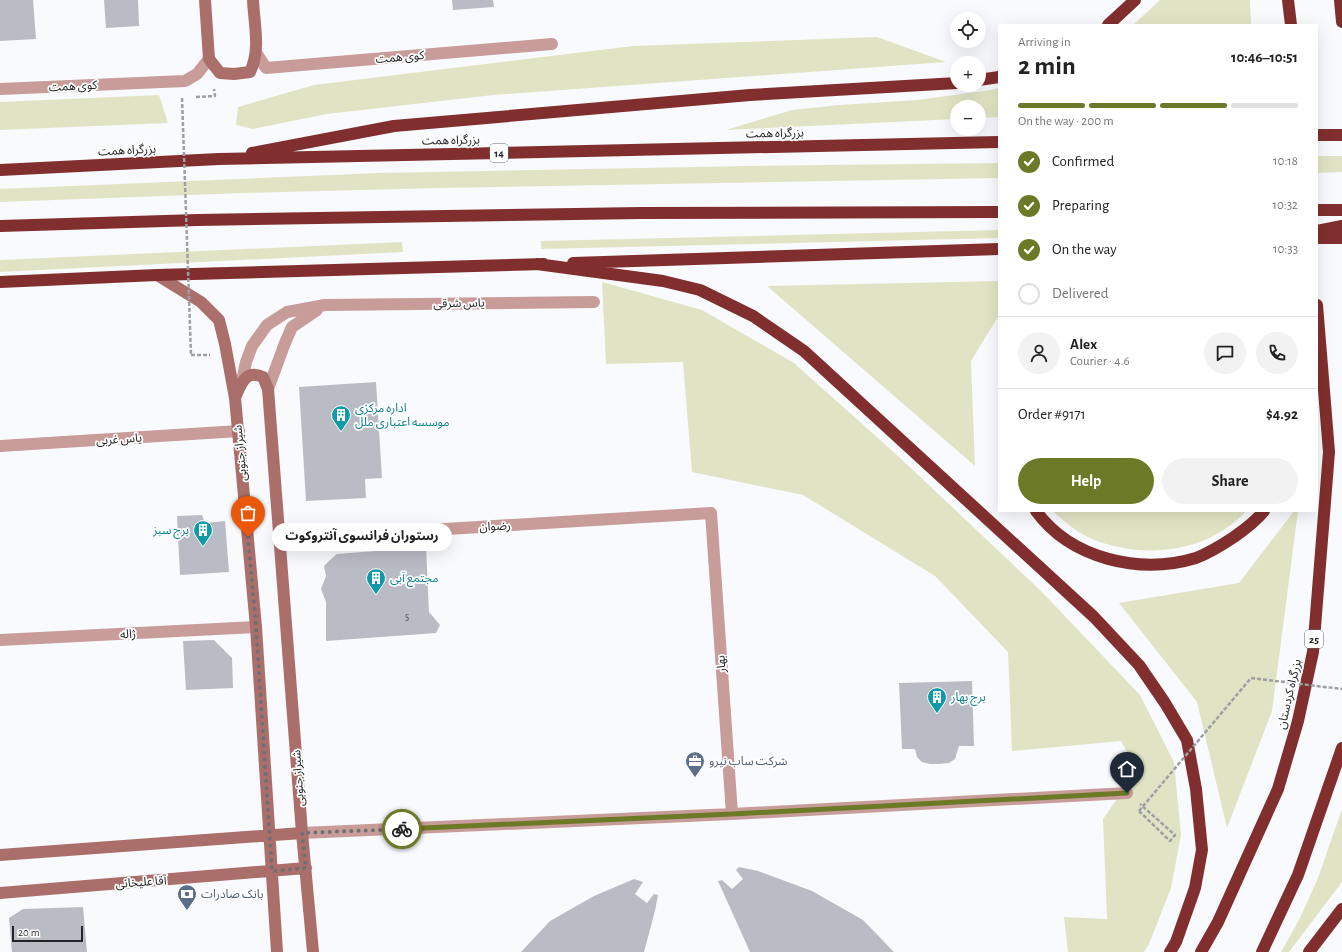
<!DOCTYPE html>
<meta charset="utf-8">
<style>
body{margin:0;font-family:"Alegreya Sans","Noto Sans Arabic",sans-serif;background:#f2f2f2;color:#222;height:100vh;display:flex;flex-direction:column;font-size:15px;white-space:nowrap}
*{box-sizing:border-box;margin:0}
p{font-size:13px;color:#767676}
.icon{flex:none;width:22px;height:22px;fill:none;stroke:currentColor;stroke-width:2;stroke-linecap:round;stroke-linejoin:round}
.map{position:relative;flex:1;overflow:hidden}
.details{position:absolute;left:998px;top:24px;width:320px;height:488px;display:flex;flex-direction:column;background:#fff;border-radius:0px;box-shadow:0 4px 16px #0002}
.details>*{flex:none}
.fabs{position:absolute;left:950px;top:12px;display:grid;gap:8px}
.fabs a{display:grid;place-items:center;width:36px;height:36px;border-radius:50%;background:#fff;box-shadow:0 4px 16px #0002;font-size:20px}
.scale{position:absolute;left:12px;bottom:10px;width:71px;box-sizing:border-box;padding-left:4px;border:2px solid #232427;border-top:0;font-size:11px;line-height:14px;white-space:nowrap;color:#232427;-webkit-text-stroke:3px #fff;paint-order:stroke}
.pin{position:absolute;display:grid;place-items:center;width:34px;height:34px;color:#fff;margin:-41px -17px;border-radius:50% 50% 50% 0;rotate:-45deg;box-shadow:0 0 4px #0007}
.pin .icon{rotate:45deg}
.courier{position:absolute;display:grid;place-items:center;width:40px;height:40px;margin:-20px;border:3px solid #6c7926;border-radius:50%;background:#fff;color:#222;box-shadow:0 1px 5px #0007}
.bubble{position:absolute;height:28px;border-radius:14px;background:#fff;box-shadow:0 4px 16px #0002;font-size:13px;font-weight:700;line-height:28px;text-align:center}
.summary em{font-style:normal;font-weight:700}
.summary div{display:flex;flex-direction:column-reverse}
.summary{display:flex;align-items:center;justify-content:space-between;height:68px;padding:0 20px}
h1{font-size:26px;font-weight:700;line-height:30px}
.bar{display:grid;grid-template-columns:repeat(4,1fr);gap:6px 4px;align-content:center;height:48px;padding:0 20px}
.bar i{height:5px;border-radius:3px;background:#e0e0e0}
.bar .on{background:#6c7926}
.bar p{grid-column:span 4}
.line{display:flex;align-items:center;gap:10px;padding:0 20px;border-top:1px solid #e0e0e0}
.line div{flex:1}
.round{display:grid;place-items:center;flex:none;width:42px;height:42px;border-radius:21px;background:#f2f2f2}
ol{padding:0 20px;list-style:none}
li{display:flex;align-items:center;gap:12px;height:44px}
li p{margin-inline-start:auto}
li .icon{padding:4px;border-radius:50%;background:#6c7926;color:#fff;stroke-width:4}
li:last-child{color:#767676}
li i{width:22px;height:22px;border:2px solid #e0e0e0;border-radius:50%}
.action{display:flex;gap:8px;margin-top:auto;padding:8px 20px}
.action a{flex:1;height:46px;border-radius:24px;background:#6c7926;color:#fff;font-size:16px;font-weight:700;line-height:46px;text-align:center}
.action a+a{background:#f2f2f2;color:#222}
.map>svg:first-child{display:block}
</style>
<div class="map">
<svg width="1342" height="952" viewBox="0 0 1342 952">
<rect width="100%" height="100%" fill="#f9fafe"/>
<!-- green -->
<path fill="#e1e4c4" d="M1160,0h90l1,25h-118z
M877,37l69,25 -453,33 -166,19 -74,15 -17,-4 2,-18 76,-22 319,-39z
M999,88v29l-20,1v-11h-22v12l-231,11 66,-20 47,-5 78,-5 74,-10z
M159,95l9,28 -168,7v-28z
M1317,156h25v16l-25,1z
M999,163v15l-560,10 -194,5 -245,9v-13l379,-16 367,-7z
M999,230v8l-458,11v-8z
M402,242l1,10 -403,20v-12z
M999,281v34l-28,46 4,105 -208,-180z
M602,282l100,28 92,53 104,93 143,135 99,104 34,67 7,73 -10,53 -22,56 -5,8h-76l-4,-35 43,2 -4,-100 34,-49 -16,-29 -109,10 -4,-99 -73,-76 -132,-81 -111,-23 -9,-110 -77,2z
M1052,511h194c-39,43 -105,49 -156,27 -14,-6 -26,-17 -38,-27z
M1294,511h4l-26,200 -45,117 -30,-126 -78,-99 120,-20z
M1342,809v73l-53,70h-8l19,-34 18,-40z"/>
<!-- building -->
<path fill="#b9bcc5" d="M0,0h33l3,39 -36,2z
M104,0h34l1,26 -33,2z
M452,0h41l1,7 -41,3z
M376,382l6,96 -17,1 1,19 -60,3 -7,-114z
M202,515l3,8 20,-2 4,51 -49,3 -3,-59z
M426,547l3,65 11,13 -4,8 -110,8v-39l-5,-13 5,-13 -2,-10 6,-6 7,-6z
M214,640l18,18 1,30 -47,2 -3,-49z
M972,681l2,65h-15l-4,13 -6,4 -10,1h-9l-8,-2 -5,-5 -2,-8h-13l-3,-66z
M739,867l19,4 54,20 51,29 31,32h-144l-32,-71 4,-1 10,9 11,-10 -7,-9z
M634,879l9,3 -8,12 12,9 7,-9 4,1 -3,16 -11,41h-123l29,-31 44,-25z
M83,907l4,45h-75l-3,-34 14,-9z"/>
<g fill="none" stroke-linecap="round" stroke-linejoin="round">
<!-- path -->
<path stroke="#9e9fa3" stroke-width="2.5" stroke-dasharray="4 2" stroke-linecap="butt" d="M196,97l19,-1 -1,-7
M191,355h19
M1139,811l31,30 5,-6 -35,-31"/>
<!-- street -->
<path stroke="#c79c99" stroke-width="12" d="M257,54l9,14 286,-24
M0,89l185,-8 12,-7 12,-15
M242,381l4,-19 6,-16 15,-21 20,-13 38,-7 269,-3
M268,389l17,-46 7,-16 25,-17
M0,446l239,-15
M280,539l431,-26 21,301
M0,640l256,-13
M302,833l430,-19 395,-21"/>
<!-- secondary -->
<path stroke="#ab6f6b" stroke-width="12" d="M205,0l4,59 11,14 14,1 16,-2c11,-22 4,-48 3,-72
M157,275l44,27 18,18 6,24 10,54 21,229 21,325
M235,398c6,-14 10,-29 28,-21l5,12 34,444 11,119
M0,855l302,-22
M0,893l306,-25"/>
<!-- highway -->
<path stroke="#812f2e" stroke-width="12" d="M1288,0l3,25
M1340,0l2,22
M1108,25l27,-25
M979,80l20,-3
M1317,135h25
M252,153l142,-27 356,-31 207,-12
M0,170l219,-11 780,-17
M1317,210h25
M0,226l198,-6 443,-7 358,-1
M1317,231l25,-5
M1317,238h25
M573,263l426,-14
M537,264l126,17 37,9 53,26 51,35 290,266 45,48 26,38 22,37 9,49 6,61 -7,38 -19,54 -6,10
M0,282l157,-7 387,-11
M1036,511c35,48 104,64 160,47 13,-5 26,-13 38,-21 10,-7 22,-16 30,-26
M1201,952l17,-30 60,-133 20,-68 15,-69 16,-200 -12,-147
M1262,952l36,-77 44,-127
M1309,952l33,-43"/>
<!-- path-bridge -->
<path stroke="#9e9fa3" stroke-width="2.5" stroke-dasharray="4 2" stroke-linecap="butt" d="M182,98l9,257
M1139,811l112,-133 91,11"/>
</g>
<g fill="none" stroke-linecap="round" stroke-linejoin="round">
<!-- done -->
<path stroke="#6e6f72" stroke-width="4" stroke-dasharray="0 7.2" d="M248,537l8,90 16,244 34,-3 -4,-35 100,-4"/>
<!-- route -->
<path stroke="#6c7926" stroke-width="5" d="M402,829l330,-15 395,-21"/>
</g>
<!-- icons -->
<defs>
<g id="building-pin" transform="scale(1)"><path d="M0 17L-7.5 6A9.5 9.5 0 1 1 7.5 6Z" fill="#0f9aa8" stroke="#fff"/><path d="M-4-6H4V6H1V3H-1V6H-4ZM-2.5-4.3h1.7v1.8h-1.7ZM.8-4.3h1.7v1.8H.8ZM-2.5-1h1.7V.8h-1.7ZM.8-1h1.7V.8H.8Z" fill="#fff"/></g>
<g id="office-pin" transform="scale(1)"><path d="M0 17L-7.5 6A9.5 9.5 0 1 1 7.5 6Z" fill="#5c6f8a" stroke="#fff"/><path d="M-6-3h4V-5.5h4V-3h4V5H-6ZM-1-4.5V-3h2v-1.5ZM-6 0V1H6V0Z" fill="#fff"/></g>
<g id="bank-pin" transform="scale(1)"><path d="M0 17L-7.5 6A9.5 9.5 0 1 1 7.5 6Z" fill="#5c6f8a" stroke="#fff"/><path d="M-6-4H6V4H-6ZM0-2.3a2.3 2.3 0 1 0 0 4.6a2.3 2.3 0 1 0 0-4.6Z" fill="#fff"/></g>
</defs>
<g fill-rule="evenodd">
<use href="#building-pin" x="341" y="415"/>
<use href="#building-pin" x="203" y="530"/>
<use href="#building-pin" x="376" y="578"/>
<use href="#building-pin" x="937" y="697"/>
<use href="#office-pin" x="695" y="761"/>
<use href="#bank-pin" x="187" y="894"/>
</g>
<g text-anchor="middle" stroke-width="3.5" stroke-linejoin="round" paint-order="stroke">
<!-- number labels -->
<g font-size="10" fill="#484a4e">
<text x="407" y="620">5</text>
</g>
<!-- shield labels -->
<g fill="#fff" stroke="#656668" stroke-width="1">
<rect x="490" y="144" width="18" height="18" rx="3"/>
<rect x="1305" y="630" width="18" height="18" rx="3"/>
</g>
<g font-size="11" font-weight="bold" fill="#232427">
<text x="499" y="157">14</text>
<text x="1314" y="643">25</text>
</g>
<!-- street labels -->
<g font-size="12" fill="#232427" stroke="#fff">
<text transform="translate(400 57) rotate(-5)" y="4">کوی همت</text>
<text transform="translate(73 86) rotate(-3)" y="4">کوی همت</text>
<text transform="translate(775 133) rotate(-1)" y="4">بزرگراه همت</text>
<text transform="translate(451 140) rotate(-1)" y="4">بزرگراه همت</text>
<text transform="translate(127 150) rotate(-3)" y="4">بزرگراه همت</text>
<text transform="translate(459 303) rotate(-1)" y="4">یاس شرقی</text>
<text transform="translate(119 439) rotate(-4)" y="4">یاس غربی</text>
<text transform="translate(240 453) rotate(-95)" y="4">شیراز جنوبی</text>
<text transform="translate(495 526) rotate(-3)" y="4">رضوان</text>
<text transform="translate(128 634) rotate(-3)" y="4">ژاله</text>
<text transform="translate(721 664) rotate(-94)" y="4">بهار</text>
<text transform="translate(1289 694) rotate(-77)" y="4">بزرگراه کردستان</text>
<text transform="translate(298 778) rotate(-94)" y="4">شیراز جنوبی</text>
<text transform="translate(141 882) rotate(-4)" y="4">آقا علیخانی</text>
</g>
<!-- culture labels -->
<g font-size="12" fill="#0d838f" stroke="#fff" text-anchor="start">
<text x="355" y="412">اداره مرکزی<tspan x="355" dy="14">موسسه اعتباری ملل</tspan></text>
<text x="189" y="534" text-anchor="end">برج سبز</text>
<text x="390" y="582">مجتمع آبی</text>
<text x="951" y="701">برج بهار</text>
</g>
<!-- service labels -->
<g font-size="12" fill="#4e5e75" stroke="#fff" text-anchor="start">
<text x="709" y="765">شرکت ساب نیرو</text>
<text x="201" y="898">بانک صادرات</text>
</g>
</g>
</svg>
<div class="fabs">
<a><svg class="icon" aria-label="locate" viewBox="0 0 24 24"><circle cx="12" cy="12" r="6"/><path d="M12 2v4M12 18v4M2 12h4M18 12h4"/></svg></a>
<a>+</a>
<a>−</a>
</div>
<div class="scale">20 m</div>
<div class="pin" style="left:248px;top:537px;background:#ea580c"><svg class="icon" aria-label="bag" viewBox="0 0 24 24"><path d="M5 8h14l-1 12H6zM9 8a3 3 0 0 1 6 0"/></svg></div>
<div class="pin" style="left:1127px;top:793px;background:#1f2937"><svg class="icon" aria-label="home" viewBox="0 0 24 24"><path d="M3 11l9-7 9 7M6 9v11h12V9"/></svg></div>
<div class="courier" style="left:402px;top:829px"><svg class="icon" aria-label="bike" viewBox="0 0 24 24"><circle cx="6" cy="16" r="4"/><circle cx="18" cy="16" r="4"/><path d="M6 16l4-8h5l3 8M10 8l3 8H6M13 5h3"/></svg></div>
<div class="bubble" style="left:272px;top:523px;width:180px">رستوران فرانسوی آنتروکوت</div>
<section class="details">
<div class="summary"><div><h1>2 min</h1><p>Arriving in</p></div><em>10:46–10:51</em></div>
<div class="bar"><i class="on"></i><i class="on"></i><i class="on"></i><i></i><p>On the way · 200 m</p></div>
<ol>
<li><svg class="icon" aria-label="check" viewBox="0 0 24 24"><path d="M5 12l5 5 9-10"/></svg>Confirmed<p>10:18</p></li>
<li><svg class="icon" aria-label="check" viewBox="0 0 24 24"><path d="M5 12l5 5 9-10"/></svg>Preparing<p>10:32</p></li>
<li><svg class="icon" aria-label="check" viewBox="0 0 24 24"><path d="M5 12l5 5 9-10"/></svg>On the way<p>10:33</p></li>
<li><i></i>Delivered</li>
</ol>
<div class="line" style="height:72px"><a class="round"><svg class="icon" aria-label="person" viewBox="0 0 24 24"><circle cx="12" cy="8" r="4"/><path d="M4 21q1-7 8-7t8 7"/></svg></a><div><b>Alex</b><p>Courier · 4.6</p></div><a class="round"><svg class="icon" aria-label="chat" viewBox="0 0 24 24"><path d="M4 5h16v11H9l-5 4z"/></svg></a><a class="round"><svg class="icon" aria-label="phone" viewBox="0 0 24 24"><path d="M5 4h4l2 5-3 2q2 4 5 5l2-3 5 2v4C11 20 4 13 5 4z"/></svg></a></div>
<div class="line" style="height:52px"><div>Order #9171</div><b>$4.92</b></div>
<div class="action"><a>Help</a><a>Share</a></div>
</section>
</div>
